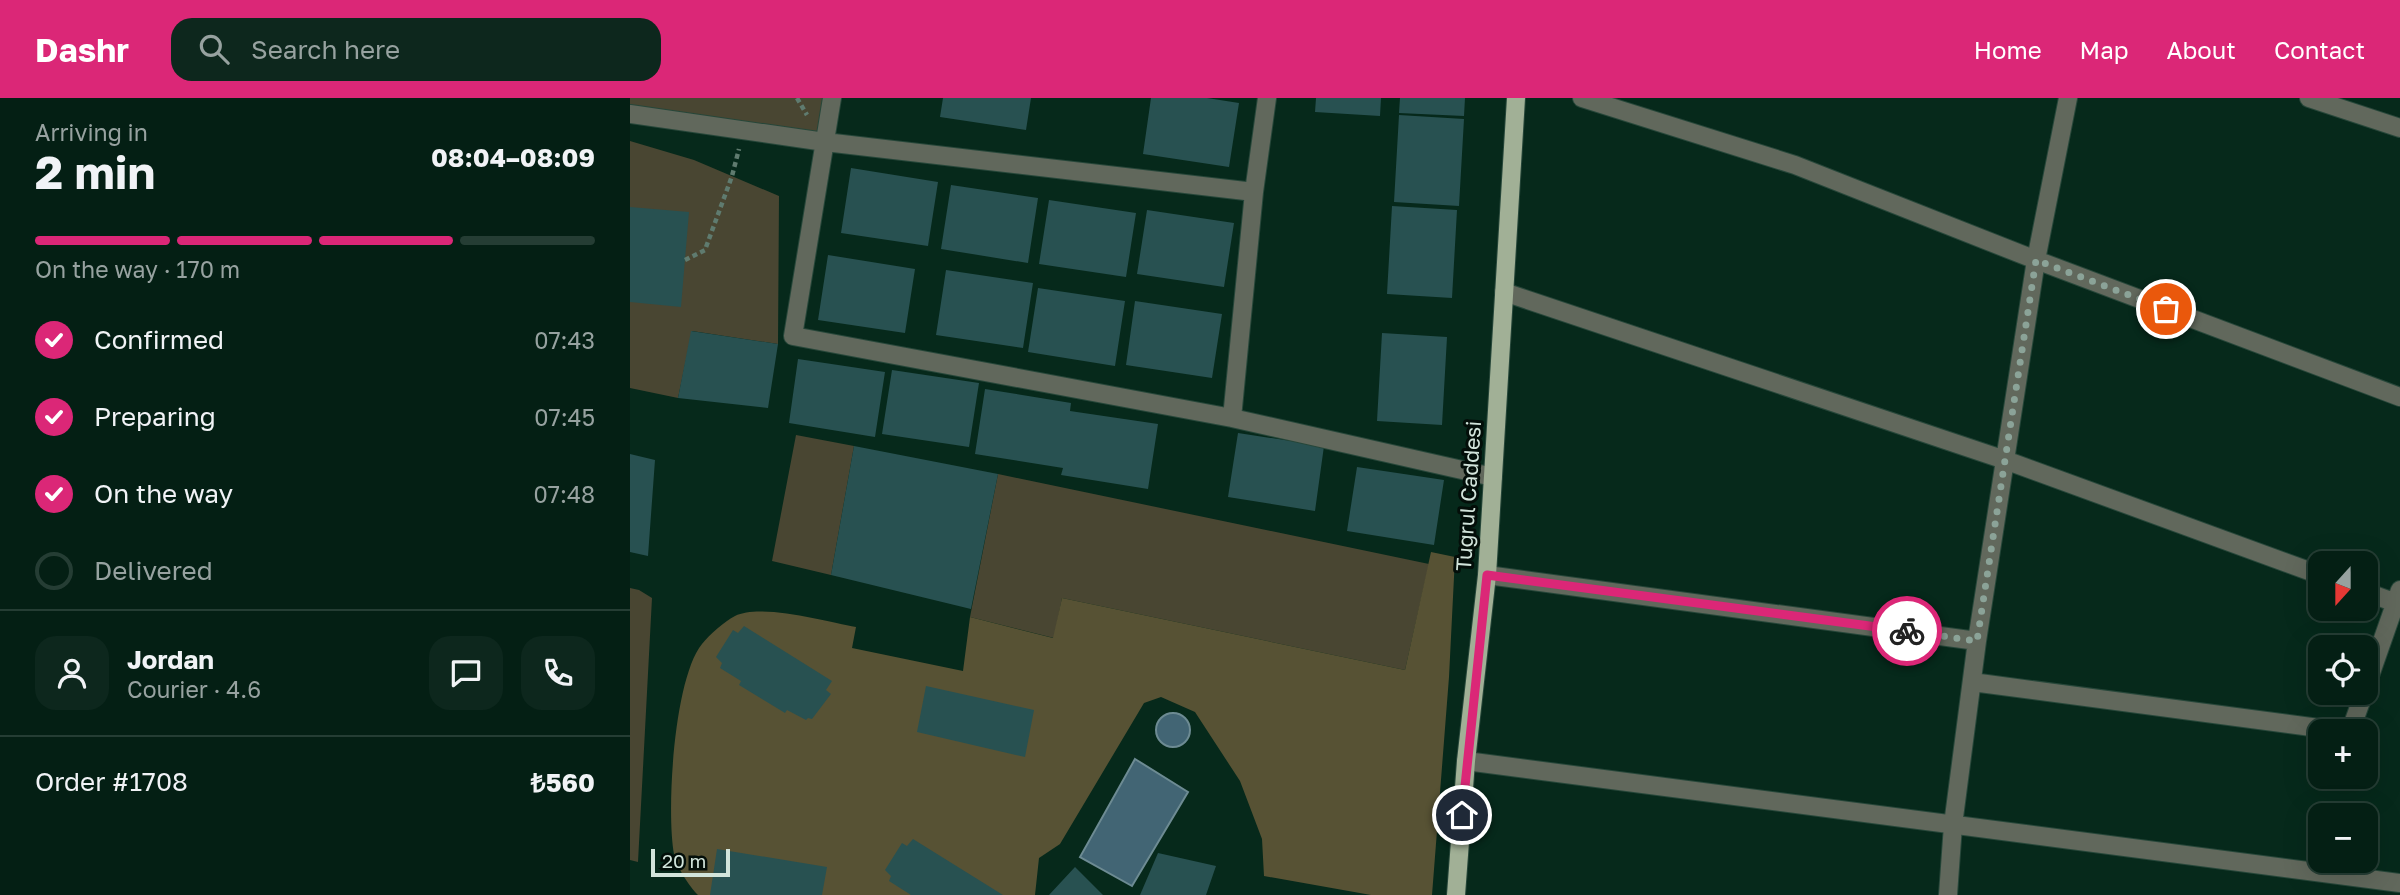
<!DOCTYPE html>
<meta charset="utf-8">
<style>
body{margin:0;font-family:"Golos Text",sans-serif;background:#0d271d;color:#f1f3f6;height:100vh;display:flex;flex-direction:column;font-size:26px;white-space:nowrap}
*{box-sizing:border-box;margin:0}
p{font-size:23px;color:#97a2a0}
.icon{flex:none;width:38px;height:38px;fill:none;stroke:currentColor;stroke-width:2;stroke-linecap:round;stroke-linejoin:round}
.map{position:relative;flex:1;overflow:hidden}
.drawer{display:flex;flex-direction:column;background:#041f14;width:630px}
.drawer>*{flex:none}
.needle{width:46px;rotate:201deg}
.controls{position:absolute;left:1678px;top:453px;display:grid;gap:14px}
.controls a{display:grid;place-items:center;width:70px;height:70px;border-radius:14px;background:#041f14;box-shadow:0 7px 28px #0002,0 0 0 2px #253d34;font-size:35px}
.scale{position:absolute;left:21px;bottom:18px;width:79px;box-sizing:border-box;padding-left:7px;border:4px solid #d2e4db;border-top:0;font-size:19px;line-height:24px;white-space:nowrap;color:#d2e4db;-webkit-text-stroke:5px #030e09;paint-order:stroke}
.pin{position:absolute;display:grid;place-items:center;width:60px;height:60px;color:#fff;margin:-30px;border:4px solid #fff;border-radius:50%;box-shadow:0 2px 7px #0007}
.courier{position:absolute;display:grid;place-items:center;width:70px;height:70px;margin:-35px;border:5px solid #db2777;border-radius:50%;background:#fff;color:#222;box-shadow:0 2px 9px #0007}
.summary em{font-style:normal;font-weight:700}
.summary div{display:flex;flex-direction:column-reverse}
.summary{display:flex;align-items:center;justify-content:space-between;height:119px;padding:0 35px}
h1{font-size:46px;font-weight:700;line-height:52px}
.bar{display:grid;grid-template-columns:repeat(4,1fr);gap:10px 7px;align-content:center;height:84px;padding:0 35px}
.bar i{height:9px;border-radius:5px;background:#253d34}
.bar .active{background:#db2777}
.bar p{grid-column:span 4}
.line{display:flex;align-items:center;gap:18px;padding:0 35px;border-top:2px solid #253d34}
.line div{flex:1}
.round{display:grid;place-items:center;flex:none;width:74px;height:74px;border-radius:21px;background:#0d271d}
ol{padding:0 35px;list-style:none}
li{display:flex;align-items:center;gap:21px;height:77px}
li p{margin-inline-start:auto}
li .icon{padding:7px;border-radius:50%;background:#db2777;color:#fff;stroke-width:4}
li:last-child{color:#97a2a0}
li i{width:38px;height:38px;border:4px solid #253d34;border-radius:50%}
header{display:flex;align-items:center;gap:42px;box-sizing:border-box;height:98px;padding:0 35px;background:#db2777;color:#fff}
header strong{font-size:33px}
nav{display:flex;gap:38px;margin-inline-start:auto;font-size:24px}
.search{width:490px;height:63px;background:#0d271d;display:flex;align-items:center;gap:18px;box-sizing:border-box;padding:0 24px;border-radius:21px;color:#97a2a0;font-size:26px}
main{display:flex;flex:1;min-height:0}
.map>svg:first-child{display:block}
</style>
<header>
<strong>Dashr</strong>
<div class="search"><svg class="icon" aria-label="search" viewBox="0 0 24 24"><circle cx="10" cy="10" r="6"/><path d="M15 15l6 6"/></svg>Search here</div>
<nav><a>Home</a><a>Map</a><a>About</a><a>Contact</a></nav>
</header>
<main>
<section class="drawer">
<div class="summary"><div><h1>2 min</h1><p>Arriving in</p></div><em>08:04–08:09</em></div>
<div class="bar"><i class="active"></i><i class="active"></i><i class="active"></i><i></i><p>On the way · 170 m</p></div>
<ol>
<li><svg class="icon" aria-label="check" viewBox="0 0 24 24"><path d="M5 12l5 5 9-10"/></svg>Confirmed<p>07:43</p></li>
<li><svg class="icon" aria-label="check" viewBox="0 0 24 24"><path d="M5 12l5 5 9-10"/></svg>Preparing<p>07:45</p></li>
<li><svg class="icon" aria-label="check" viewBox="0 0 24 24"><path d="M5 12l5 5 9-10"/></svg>On the way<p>07:48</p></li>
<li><i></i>Delivered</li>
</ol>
<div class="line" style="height:126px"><a class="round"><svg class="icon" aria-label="person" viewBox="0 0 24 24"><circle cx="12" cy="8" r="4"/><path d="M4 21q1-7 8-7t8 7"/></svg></a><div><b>Jordan</b><p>Courier · 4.6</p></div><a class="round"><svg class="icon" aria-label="chat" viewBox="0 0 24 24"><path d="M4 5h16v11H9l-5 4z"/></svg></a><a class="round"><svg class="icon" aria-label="phone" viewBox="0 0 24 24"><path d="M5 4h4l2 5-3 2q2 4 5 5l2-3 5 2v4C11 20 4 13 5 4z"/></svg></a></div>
<div class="line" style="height:91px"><div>Order #1708</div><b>₺560</b></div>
</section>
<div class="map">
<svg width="1770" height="797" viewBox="0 0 1770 797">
<rect width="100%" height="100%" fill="#06291b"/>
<!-- green -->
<path fill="#494632" d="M0,0h202l-7,44 -195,-28z
M0,43l64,19 85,36 -1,148 -86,-13 -14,67 -48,-10z
M166,337l58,11 -23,129 -59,-14z
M368,376l431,90 -24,106 -343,-72 -8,40 -84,-21z
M0,490l9,2 13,8 -14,264 -8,-2z"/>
<!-- forest -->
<path fill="#575234" d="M801,454l24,5 -6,120 -17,218h-61l-107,-19 -2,-37 -22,-58 -45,-69 -34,-15 -17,6 -84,141 -21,14 -4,37h-337c-9,-9 -22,-29 -24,-41 -8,-44 0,-176 28,-210 7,-9 23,-23 33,-28 26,-13 92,6 121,11l-4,21 111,23 7,-54 83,21 9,-40 343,72z"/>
<!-- water -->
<path fill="#426574" stroke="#6d8b93" stroke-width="2" d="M526 632a17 17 0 1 1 34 0a17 17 0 1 1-34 0Z
M505,661l53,33 -56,94 -52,-29z"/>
<!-- building -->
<path fill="#285151" d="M313,0h88l-5,32 -86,-13z
M521,0h56l32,5 -10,64 -86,-13z
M686,0h65l-1,18 -65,-4z
M770,0h65l-1,18 -65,-3z
M769,17l65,4 -5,87 -65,-4z
M221,70l87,14 -10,64 -87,-13z
M321,87l87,13 -10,65 -87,-14z
M419,102l87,13 -10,64 -87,-13z
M762,108l65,4 -5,88 -65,-4z
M0,109l59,5 -8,95 -51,-5z
M517,112l87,13 -10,64 -87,-13z
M198,157l87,14 -10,64 -87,-13z
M316,172l87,13 -10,65 -87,-13z
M408,190l87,13 -10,65 -87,-14z
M505,203l87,13 -10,64 -86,-13z
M61,233l87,13 -10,64 -90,-10z
M752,235l65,4 -5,88 -65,-4z
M168,261l87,13 -10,65 -86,-14z
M262,272l87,13 -10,64 -87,-13z
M355,291l86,14 -1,8 88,13 -10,65 -87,-14 2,-7 -88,-14z
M608,335l86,13 -9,65 -87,-14z
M224,348l144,28 -27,135 -140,-34z
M0,356l25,6 -7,96 -18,-4z
M727,369l87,13 -10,65 -87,-14z
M114,528l88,55 -6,9 5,4 -19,25 -4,-1 -2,2 -19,-10 -2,3 -46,-28 2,-4 -21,-13 2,-5 -6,-6 17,-27 5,3z
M296,588l108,24 -9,47 -108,-25z
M283,741l90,56h-92l-22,-14 2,-5 -6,-6 17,-27 5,3z
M87,751l110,18 -5,28h-112z
M528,755l58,13 -10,29h-66z
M445,769l28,28h-54z"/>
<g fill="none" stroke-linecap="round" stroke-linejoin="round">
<!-- street casing -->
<g stroke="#27473a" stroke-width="20">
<path id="street" d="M202,0l-39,238 439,82 261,59
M952,0l213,67 241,95 364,137
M1679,0l91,30
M0,16l195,28 429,50
M874,194l501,168 315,115
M602,320l22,-226 13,-94
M857,477l490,66
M1736,494l30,11
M1342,584l377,50
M1736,589l34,-97
M1720,634l14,-39
M836,663l934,122
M1318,797l5,-70 24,-184 59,-381 32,-162"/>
</g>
<!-- primary casing -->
<g stroke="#27473a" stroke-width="20">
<path id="primary" d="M826,797l10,-134 21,-186 29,-477"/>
</g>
<!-- path -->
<path stroke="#5f7b6f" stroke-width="4.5" stroke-dasharray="5 3.5" stroke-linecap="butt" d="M167,0l10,17
M55,162l20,-10 27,-74 7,-27"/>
<!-- street -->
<use href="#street" stroke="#61685c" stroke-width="18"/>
<!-- primary -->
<use href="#primary" stroke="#a1b096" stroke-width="18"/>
</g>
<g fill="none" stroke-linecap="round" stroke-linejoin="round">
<!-- done -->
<path stroke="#8ba398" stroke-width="7" stroke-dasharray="0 12.6" d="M1277,533l70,10 59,-381 130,49"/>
<!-- route -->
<path stroke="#db2777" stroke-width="9" d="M832,717l25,-240 420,56"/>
</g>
<g text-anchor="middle" stroke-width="6" stroke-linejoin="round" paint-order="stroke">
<!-- street labels -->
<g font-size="21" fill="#d2e4db" stroke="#030e09">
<text transform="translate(839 398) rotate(-86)" y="7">Tuğrul Caddesi</text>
</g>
</g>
</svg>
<div class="controls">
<a><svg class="needle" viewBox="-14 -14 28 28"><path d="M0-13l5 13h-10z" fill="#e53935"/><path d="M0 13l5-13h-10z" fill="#97a2a0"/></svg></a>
<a><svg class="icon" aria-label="locate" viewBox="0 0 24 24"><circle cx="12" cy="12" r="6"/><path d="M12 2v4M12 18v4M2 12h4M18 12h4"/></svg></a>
<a>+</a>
<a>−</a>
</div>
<div class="scale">20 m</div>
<div class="pin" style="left:1536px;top:211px;background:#ea580c"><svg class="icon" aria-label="bag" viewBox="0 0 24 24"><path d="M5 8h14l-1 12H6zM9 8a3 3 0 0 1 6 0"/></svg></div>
<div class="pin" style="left:832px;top:717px;background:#1f2937"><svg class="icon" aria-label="home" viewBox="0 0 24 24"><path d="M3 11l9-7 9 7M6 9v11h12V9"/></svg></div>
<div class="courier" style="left:1277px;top:533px"><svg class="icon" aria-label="bike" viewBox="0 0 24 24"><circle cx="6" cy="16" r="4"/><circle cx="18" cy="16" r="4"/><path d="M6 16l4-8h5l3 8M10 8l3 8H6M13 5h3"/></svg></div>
</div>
</main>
